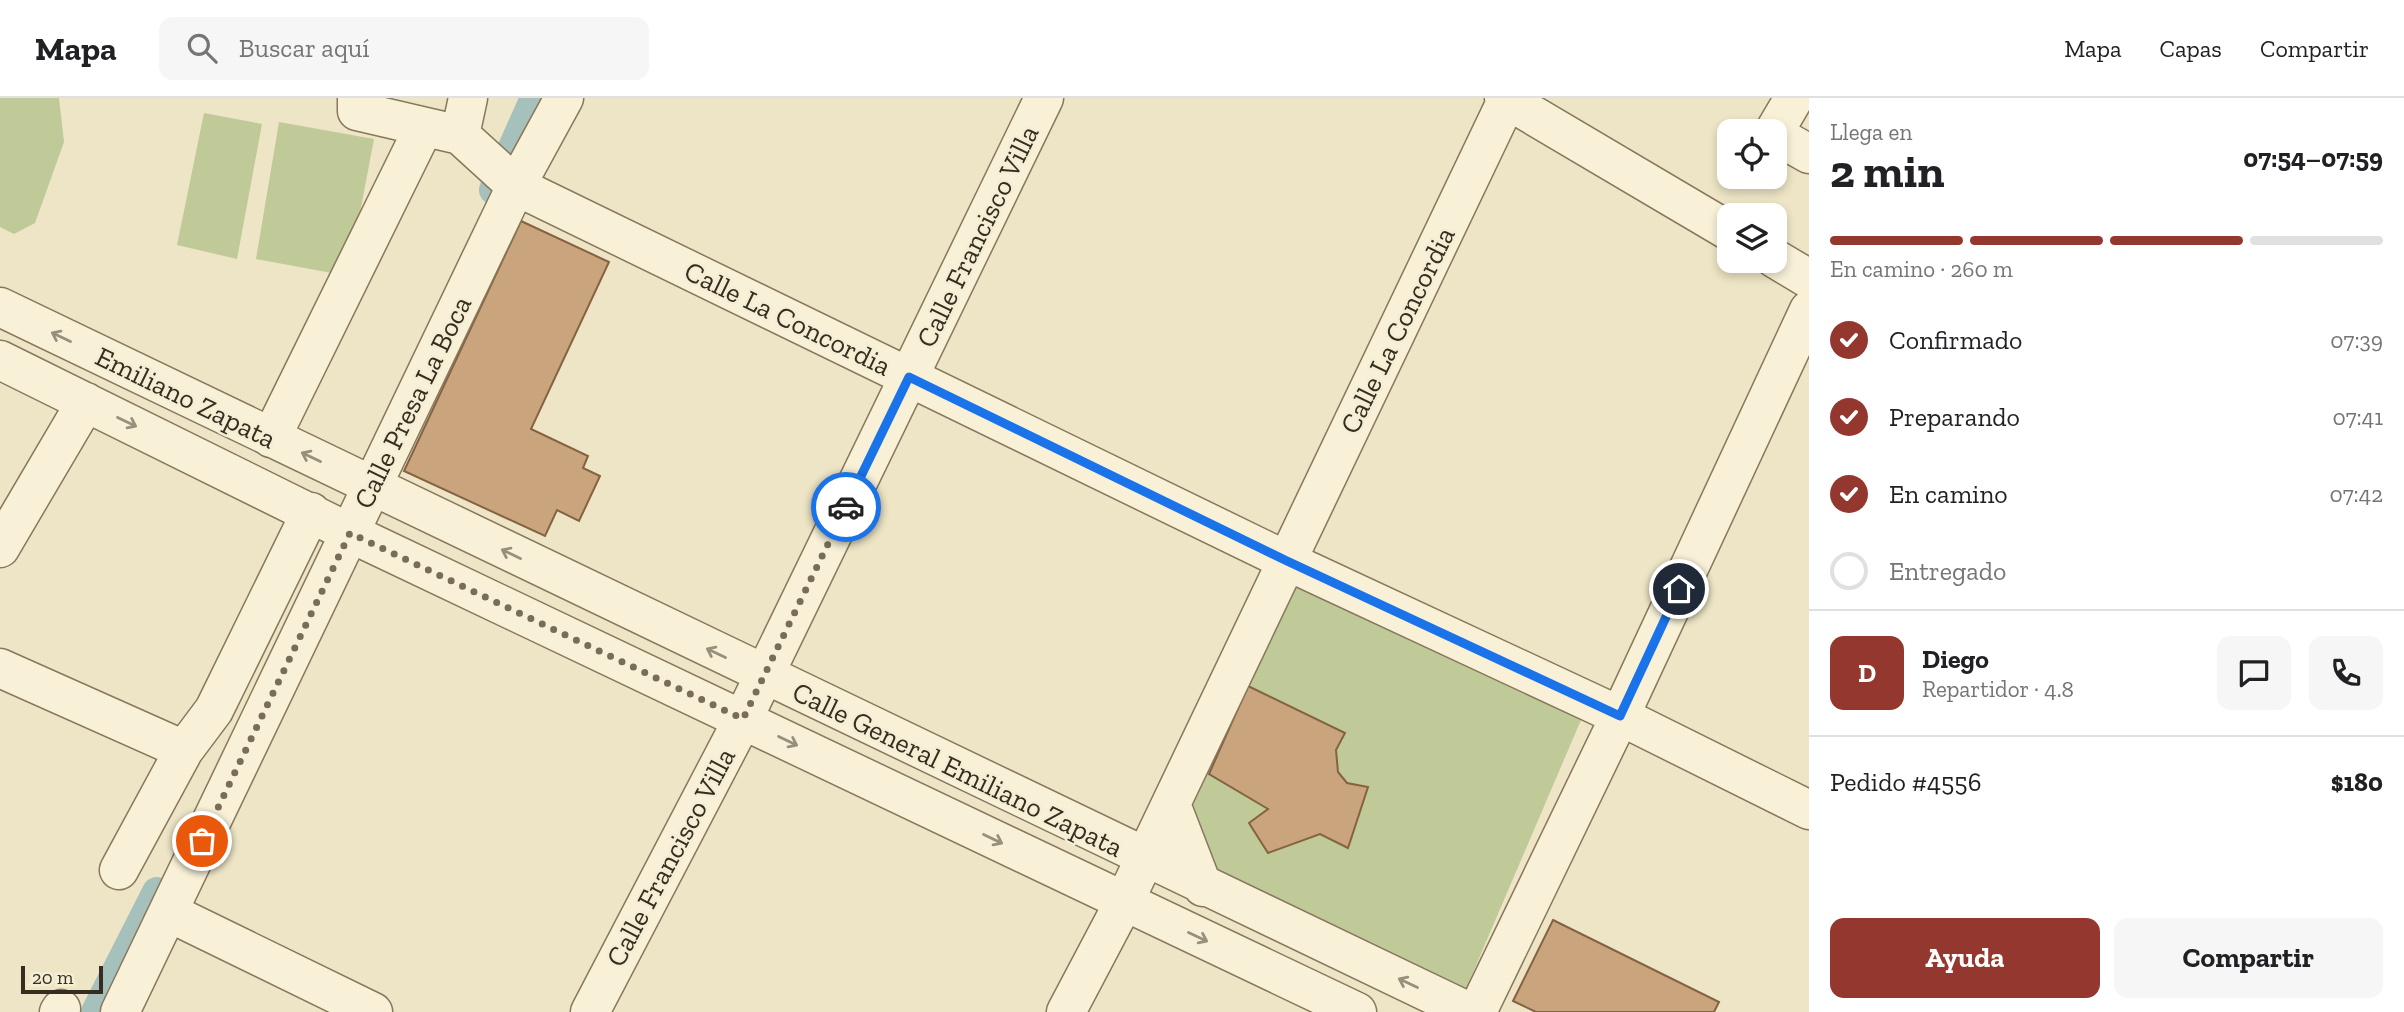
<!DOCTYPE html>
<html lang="es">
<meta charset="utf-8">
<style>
body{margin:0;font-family:"Zilla Slab",serif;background:#f6f6f6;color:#202124;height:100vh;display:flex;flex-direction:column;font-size:26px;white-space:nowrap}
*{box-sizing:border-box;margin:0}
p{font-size:23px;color:#757577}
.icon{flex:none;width:38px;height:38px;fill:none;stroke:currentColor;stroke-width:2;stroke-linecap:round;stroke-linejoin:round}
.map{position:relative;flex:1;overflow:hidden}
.side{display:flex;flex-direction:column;background:#fff;width:595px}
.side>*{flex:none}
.tools{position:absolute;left:1717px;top:21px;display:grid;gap:14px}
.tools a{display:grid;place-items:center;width:70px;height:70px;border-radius:14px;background:#fff;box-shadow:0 4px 10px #0003;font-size:35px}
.scale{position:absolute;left:21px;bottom:18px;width:82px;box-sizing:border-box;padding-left:7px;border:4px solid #372d1f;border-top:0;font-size:19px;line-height:24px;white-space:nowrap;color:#372d1f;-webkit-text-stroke:5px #f4eed4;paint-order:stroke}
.pin{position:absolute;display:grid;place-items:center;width:60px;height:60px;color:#fff;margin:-30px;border:4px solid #fff;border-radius:50%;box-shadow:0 2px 7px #0007}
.courier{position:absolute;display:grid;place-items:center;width:70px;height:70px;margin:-35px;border:5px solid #1a73e8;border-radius:50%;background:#fff;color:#222;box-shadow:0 2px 9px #0007}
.headline em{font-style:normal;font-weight:700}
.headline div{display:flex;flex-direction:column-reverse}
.headline{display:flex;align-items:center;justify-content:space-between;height:119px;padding:0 21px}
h1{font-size:46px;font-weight:700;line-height:52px}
.bar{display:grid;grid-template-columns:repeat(4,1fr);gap:10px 7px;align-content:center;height:84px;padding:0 21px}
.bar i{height:9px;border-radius:5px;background:#e0e0e0}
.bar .active{background:#94372e}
.bar p{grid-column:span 4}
.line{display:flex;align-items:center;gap:18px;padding:0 21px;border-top:2px solid #e0e0e0}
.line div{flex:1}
.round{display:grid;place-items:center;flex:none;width:74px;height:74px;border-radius:14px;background:#f6f6f6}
ol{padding:0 21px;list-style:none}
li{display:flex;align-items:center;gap:21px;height:77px}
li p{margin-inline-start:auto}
li .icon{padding:7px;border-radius:50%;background:#94372e;color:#fff;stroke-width:4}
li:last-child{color:#757577}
li i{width:38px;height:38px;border:4px solid #e0e0e0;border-radius:50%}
.action{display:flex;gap:14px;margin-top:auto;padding:14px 21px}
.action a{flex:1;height:80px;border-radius:14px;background:#94372e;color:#fff;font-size:28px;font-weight:700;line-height:80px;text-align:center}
.action a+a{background:#f6f6f6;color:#202124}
header{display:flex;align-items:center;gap:42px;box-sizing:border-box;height:98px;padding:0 35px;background:#fff;border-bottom:2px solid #e0e0e0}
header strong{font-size:33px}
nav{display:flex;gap:38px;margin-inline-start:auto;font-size:24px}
.search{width:490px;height:63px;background:#f6f6f6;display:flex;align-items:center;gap:18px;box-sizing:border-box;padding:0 24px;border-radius:14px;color:#757577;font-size:26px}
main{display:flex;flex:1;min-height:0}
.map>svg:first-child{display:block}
</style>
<header>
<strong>Mapa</strong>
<div class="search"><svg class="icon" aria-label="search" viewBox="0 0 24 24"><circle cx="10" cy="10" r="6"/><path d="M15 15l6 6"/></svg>Buscar aquí</div>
<nav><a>Mapa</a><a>Capas</a><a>Compartir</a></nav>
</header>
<main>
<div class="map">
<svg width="1809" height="914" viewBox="0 0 1809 914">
<rect width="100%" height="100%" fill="#ede5c5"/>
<!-- green -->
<path fill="#c0ca99" d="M0,0h59l5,44 -29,81 -21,11 -14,-7z
M204,15l58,11 -25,135 -60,-14z
M279,24l95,17 -26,137 -92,-17z
M1289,479l292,143 -116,271 -308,-144z"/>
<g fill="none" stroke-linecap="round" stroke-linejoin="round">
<!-- canal -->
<path stroke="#a6c0bb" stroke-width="30" d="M494,92l41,-92
M96,914l61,-120"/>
</g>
<!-- building -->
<path fill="#c9a47c" stroke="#856342" stroke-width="2" d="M521,123l88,41 -78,167 57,27 -5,12 17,8 -21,45 -22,-11 -12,26 -141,-65z
M1248,588l97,47 -9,17 2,22 9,11 21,4 -20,61 -28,-14 -52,19 -19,-30 19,-14 -59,-35z
M1553,822l166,82 -5,10h-178l-23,-11z"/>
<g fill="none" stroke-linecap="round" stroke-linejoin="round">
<!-- minor casing -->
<g stroke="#87775c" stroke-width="41">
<path id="minor" d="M357,0v13l103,24 8,-37
M1504,0l225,133
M1774,34l20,-34
M1774,36l35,20
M460,37l56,51 771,375 333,155 189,94
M1774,160l35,21
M0,209l1469,705
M0,262l350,173 1007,479
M271,340l153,-311
M0,450l86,-146
M0,570l184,82
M1171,706l32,83
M119,772l65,-120 30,-40 97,-198
M168,814l205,100
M59,914l2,-3
M120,914l396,-826 48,-88
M590,914l153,-293 301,-621
M1066,914l58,-110 383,-802
M1477,914l143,-296 189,-406"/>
</g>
<!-- minor -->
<use href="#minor" stroke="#f8f1d8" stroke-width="38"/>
</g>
<!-- one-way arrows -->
<defs><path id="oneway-shaft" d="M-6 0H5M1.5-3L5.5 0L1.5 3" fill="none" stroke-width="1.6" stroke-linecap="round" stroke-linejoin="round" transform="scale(1.75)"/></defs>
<g stroke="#988f7c">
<use href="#oneway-shaft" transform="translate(61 239) rotate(-154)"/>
<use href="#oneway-shaft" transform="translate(127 324) rotate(26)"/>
<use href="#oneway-shaft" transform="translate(311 359) rotate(-154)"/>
<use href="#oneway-shaft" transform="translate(511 456) rotate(-154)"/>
<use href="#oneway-shaft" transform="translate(716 555) rotate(-154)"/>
<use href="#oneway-shaft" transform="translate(788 643) rotate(26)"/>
<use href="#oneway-shaft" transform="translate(993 741) rotate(26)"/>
<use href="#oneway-shaft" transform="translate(1198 839) rotate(25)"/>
<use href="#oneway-shaft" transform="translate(1408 885) rotate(-155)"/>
</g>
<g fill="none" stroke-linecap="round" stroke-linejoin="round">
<!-- done -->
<path stroke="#776d59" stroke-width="7" stroke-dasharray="0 12.6" d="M202,743l148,-308 393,186 103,-212"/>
<!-- route -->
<path stroke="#1a73e8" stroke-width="9" d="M846,409l63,-130 378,184 333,155 59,-127"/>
</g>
<g text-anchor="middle" stroke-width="5" stroke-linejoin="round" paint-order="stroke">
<!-- street labels -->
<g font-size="28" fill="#372d1f" stroke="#f4eed4">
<text transform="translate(977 138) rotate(-64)" y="10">Calle Francisco Villa</text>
<text transform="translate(788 220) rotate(26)" y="10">Calle La Concordia</text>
<text transform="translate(1397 232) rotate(-64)" y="10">Calle La Concordia</text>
<text transform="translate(186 299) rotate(26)" y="10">Emiliano Zapata</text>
<text transform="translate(412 304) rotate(-64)" y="10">Calle Presa La Boca</text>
<text transform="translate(958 671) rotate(26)" y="10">Calle General Emiliano Zapata</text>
<text transform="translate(670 759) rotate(-62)" y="10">Calle Francisco Villa</text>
</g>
</g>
</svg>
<div class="tools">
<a><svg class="icon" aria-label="locate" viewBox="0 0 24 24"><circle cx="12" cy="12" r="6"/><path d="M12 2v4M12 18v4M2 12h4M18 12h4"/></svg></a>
<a><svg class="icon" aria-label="layers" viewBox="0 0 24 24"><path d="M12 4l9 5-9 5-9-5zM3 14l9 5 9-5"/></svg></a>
</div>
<div class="scale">20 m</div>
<div class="pin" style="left:202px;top:743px;background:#ea580c"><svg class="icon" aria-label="bag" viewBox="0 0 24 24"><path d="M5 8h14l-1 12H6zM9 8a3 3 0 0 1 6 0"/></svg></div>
<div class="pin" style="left:1679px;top:491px;background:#1f2937"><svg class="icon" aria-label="home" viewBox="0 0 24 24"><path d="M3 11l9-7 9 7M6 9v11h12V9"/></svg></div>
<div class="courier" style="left:846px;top:409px"><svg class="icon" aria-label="car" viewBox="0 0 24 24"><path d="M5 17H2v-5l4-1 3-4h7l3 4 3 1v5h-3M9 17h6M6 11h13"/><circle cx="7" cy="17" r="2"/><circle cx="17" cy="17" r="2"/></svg></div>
</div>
<section class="side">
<div class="headline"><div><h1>2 min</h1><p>Llega en</p></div><em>07:54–07:59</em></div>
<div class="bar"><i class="active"></i><i class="active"></i><i class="active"></i><i></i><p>En camino · 260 m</p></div>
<ol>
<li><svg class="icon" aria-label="check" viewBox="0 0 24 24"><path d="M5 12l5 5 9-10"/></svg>Confirmado<p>07:39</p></li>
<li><svg class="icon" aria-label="check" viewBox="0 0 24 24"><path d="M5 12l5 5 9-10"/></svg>Preparando<p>07:41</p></li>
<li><svg class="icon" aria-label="check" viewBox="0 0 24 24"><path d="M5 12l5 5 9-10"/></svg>En camino<p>07:42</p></li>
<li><i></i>Entregado</li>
</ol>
<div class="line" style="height:126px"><b class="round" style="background:#94372e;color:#fff">D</b><div><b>Diego</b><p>Repartidor · 4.8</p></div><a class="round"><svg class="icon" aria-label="chat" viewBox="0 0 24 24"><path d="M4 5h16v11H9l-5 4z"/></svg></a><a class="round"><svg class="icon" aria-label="phone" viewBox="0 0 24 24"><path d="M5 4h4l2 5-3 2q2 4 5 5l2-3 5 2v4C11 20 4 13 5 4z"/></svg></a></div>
<div class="line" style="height:91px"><div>Pedido #4556</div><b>$180</b></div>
<div class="action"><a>Ayuda</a><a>Compartir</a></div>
</section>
</main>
